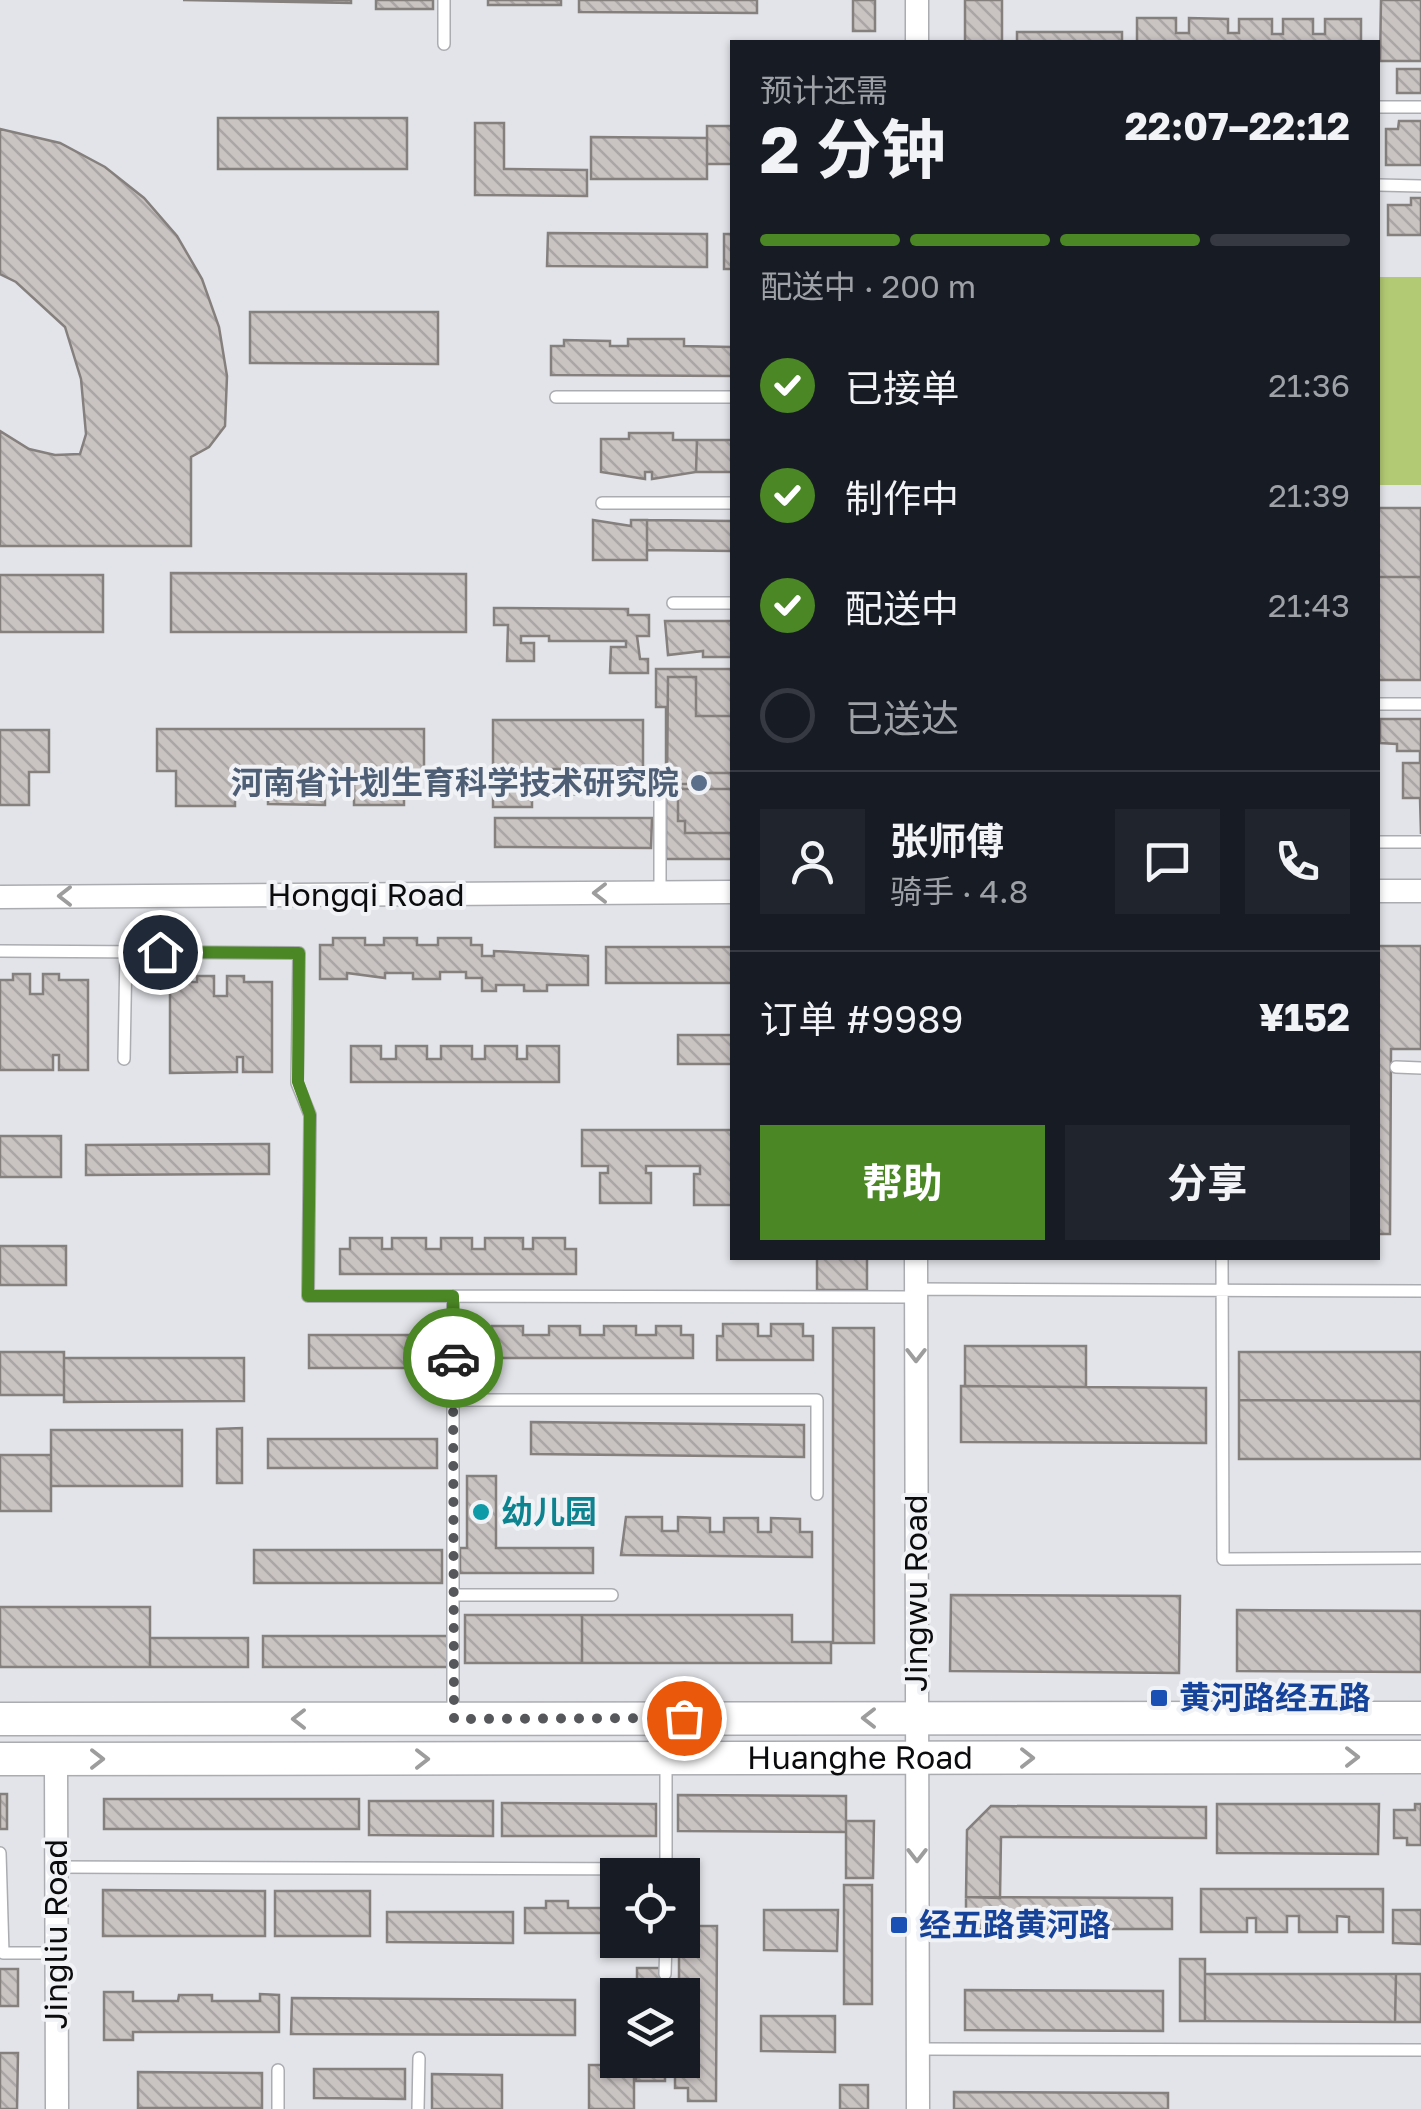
<!DOCTYPE html>
<html lang="zh">
<meta charset="utf-8">
<style>
body{margin:0;font-family:"Golos Text","Noto Sans SC",sans-serif;background:#20242c;color:#f1f3f6;height:100vh;display:flex;flex-direction:column;font-size:38px;white-space:nowrap}
*{box-sizing:border-box;margin:0}
p{font-size:32px;color:#9ea1a6}
.icon{flex:none;width:55px;height:55px;fill:none;stroke:currentColor;stroke-width:2;stroke-linecap:round;stroke-linejoin:round}
.map{position:relative;flex:1;overflow:hidden}
.details{position:absolute;left:730px;top:40px;width:650px;height:1220px;display:flex;flex-direction:column;background:#171b24;border-radius:0px;box-shadow:0 2px 8px #0004}
.details>*{flex:none}
.fabs{position:absolute;left:600px;top:1858px;display:grid;gap:20px}
.fabs a{display:grid;place-items:center;width:100px;height:100px;border-radius:0px;background:#171b24;box-shadow:0 2px 8px #0004;font-size:50px}
.pin{position:absolute;display:grid;place-items:center;width:85px;height:85px;color:#fff;margin:-42px;border:5px solid #fff;border-radius:50%;box-shadow:0 2px 10px #0007}
.courier{position:absolute;display:grid;place-items:center;width:100px;height:100px;margin:-50px;border:8px solid #4b8725;border-radius:50%;background:#fff;color:#222;box-shadow:0 2px 12px #0007}
.overview em{font-style:normal;font-weight:700}
.overview div{display:flex;flex-direction:column-reverse}
.overview{display:flex;align-items:center;justify-content:space-between;height:170px;padding:0 30px}
h1{font-size:65px;font-weight:700;line-height:75px}
.bar{display:grid;grid-template-columns:repeat(4,1fr);gap:15px 10px;align-content:center;height:120px;padding:0 30px}
.bar i{height:12px;border-radius:8px;background:#363941}
.bar .on{background:#4b8725}
.bar p{grid-column:span 4}
.line{display:flex;align-items:center;gap:25px;padding:0 30px;border-top:2px solid #363941}
.line div{flex:1}
.round{display:grid;place-items:center;flex:none;width:105px;height:105px;border-radius:0px;background:#20242c}
ol{padding:0 30px;list-style:none}
li{display:flex;align-items:center;gap:30px;height:110px}
li p{margin-inline-start:auto}
li .icon{padding:10px;border-radius:50%;background:#4b8725;color:#fff;stroke-width:4}
li:last-child{color:#9ea1a6}
li i{width:55px;height:55px;border:5px solid #363941;border-radius:50%}
.action{display:flex;gap:20px;margin-top:auto;padding:20px 30px}
.action a{flex:1;height:115px;border-radius:0px;background:#4b8725;color:#fff;font-size:40px;font-weight:700;line-height:115px;text-align:center}
.action a+a{background:#20242c;color:#f1f3f6}
.map>svg:first-child{display:block}
</style>
<div class="map">
<svg width="1421" height="2109" viewBox="0 0 1421 2109">
<defs>
<pattern id="building-back-hatch" width="6" height="6" patternUnits="userSpaceOnUse" patternTransform="scale(2.5)"><rect width="6" height="6" fill="#c9c3c2"/><path d="M-1 5l2 2M0 0l6 6M5-1l2 2" fill="none" stroke="#aba6a6"/></pattern>
</defs>
<rect width="100%" height="100%" fill="#e2e4e9"/>
<!-- grass -->
<path fill="#b3ca74" d="M1378,277h43v208h-43z"/>
<!-- building -->
<path fill="url(#building-back-hatch)" stroke="#857f7e" stroke-width="2.5" d="M183,0h168v3z
M376,0h57v9h-57z
M488,0h73v5h-73z
M579,0h178v13l-178,-1z
M853,0h22v31h-22z
M965,0h37v42h-37z
M1381,0h40v61h-41z
M1137,18h39v15h13v-15l39,1v14h11v-14h33v15h11v-15h30v15h12v-15h36v23h-224z
M1017,32h105v10h-105z
M1397,69h24v24h-24z
M218,118h189v51h-189z
M1399,121h22v44h-35v-36h12z
M475,123h29v46l83,1v26l-112,-1z
M707,126h25v38h-25z
M0,129l60,14 45,24 39,31 33,38 25,43 17,48 8,49 -2,50 -16,21 -18,10v89h-191v-115l29,18 26,6 25,-1 6,-20 -5,-55 -16,-52 -49,-45 -16,-8z
M591,137l116,1v41h-116z
M1411,198h10v37h-33v-30h23z
M548,233l159,1v33l-160,-1z
M724,234h8v35h-8z
M250,312h188v52l-188,-1z
M628,339h56v7l48,1v29l-181,-1v-29h13v-6l46,1v5h18z
M629,433h44v7h24l-1,32 -44,7v-7h-7v7l-44,-7v-33h28z
M697,440h35v32h-36z
M1378,508h43v69h-43z
M593,520l38,6v-6h16v40h-54z
M647,520l85,1v30l-85,-1z
M171,573l295,1v58h-295z
M0,575h103v57h-103z
M1378,577h43v103h-43z
M494,608l134,1v6h21v21h-12l3,23h8v14h-38l1,-26h15v-6h-77v-5h-28v7h13v18h-27l1,-36h-14z
M665,621h67v36h-29v-6l-35,4z
M656,669h76v190h-66v-152h-10z
M668,677h28v39h36v57h-36v11h-29z
M1380,719h41v115l-1,-36h-17v-35h17v-12h-23v-7l-17,-1z
M493,720h150v49h-111v38h-39z
M157,729h267v43h-20v33h-50v-34h-29v34l-57,-1v-33h-33v35h-59v-35h-19z
M0,730h49v42h-20v33h-29z
M678,789h54v44h-47v-12h-7z
M495,818h157l-1,30 -156,-1z
M333,938h32v7h19v-7h33v7h21v-7h33v7h11v11h12v-5l94,5v29h-41v6h-23v-6h-28v6h-14v-13h-16v-6h-26v7h-27v-6h-28v5l-38,-5v6h-27v-34h13z
M1378,946h43v103h-30l-1,185h-12z
M606,947h126v36h-126z
M13,974h17v20h13v-20h16v6h29v90h-29v-15h-6v15h-53v-90h13z
M197,976h17v20h13v-20h17v6h28v90h-29v-15h-6v15l-67,1v-91h27z
M678,1035h54v29h-54z
M351,1046h30v13h15v-13h31v13h14v-13h31v13h13v-13h32v13h10v-13h32v36h-208z
M582,1130h150v75h-38v-31h6v-8h-54v7h5v30h-51v-30h8v-7h-26z
M0,1136h61v41h-61z
M269,1144v30l-183,1v-30z
M350,1238h32v11h10v-11h34v11h15v-11h31v11h13v-11h38v11h10v-11h32v11h11v25h-236v-25h10z
M0,1246h66v39h-66z
M817,1258h50v32h-50z
M723,1324h35v12h13v-12h32v12h10v24h-96v-24h6z
M492,1326h31v9h26v-9h31v9h24v-9h32v9h20v-9h25v9h12v23h-218v-23h17z
M833,1328h41v315h-41z
M309,1335h126v33h-126z
M965,1346h121v41l-121,-1z
M0,1352h64v43h-64z
M1239,1352h182v49l-182,-1z
M64,1358h180v43l-180,1z
M961,1386l245,2v55l-245,-1z
M1239,1400l182,1v58h-182z
M531,1422l273,3v32l-273,-3z
M242,1428v55h-25v-54z
M51,1430h131v56h-131z
M268,1439h169v29h-169z
M0,1455h51v56h-51z
M467,1476h29v72h97v25h-133v-25h7z
M626,1517h36v14h16v-14l32,1v14h14v-14h34v14h13v-14l29,1v13h12v25l-191,-2z
M254,1550h188v33h-188z
M951,1595l229,1 -1,77 -229,-2z
M0,1607h150v60h-150z
M1237,1610l184,1v61l-184,-1z
M465,1615h117v48h-117z
M582,1615h210v27h39v21h-249z
M263,1636h185v31h-185z
M150,1638h98v29h-98z
M0,1794h7v35h-7z
M678,1795l168,1v36l-168,-1z
M104,1799h255v30h-255z
M369,1801h124v35l-124,-1z
M502,1803l154,1v32h-154z
M1217,1804h162l-1,50 -161,-1z
M1415,1804h6v41h-14v-7h-13v-28h21z
M991,1806l215,1v31l-205,-1 -1,61 -34,-1 1,-67z
M846,1821h28l-1,57h-27z
M844,1885h28v119h-28z
M1201,1889h182v43h-34v-15l-12,-1v16h-38v-16h-12v16h-31v-14h-9v14h-46z
M103,1890l162,1v45h-162z
M275,1891h95v45h-95z
M966,1897l206,1v31h-206z
M546,1901h22v7h50v25h-93v-25h21z
M764,1910h74l-1,41 -73,-1z
M1393,1910h28v34l-28,-1z
M387,1912h126v31l-126,-1z
M688,1926h29l-1,175h-28v-13h-13v-28h7v-11h6v-15h-6v-37h6v-18h-9v-39h9z
M1180,1959h25v62h-25z
M637,1968h28v27h-28z
M0,1969h18v37h-18z
M1205,1974h191l-1,48 -190,-1z
M1396,1974h25v48h-26z
M965,1990l198,1v40l-198,-1z
M104,1992h29v9h45l1,-6h33v6h48v-7l19,1v37h-146v8h-29z
M292,1998l283,2v35l-284,-1z
M761,2016h74v36l-74,-1z
M0,2053h18l-1,56h-17z
M636,2060h29v21h-29z
M589,2065h45v44h-45z
M314,2069h91v30l-91,-1z
M138,2072l124,1v35h-124z
M432,2074l70,1v34h-70z
M840,2085h28v24h-28z
M954,2092l214,1v16h-214z"/>
<g fill="none" stroke-linecap="round" stroke-linejoin="round">
<!-- lane casing -->
<g stroke="#abacb1" stroke-width="14">
<path id="lane" d="M444,44v-44
M1378,107h43
M1378,185l43,1
M556,397h176
M602,503h130
M673,603h59
M1378,704h43
M550,789h110v104
M1378,842h43
M0,951l299,2 -2,130 13,32 -2,181 608,1
M124,1059l2,-107
M1396,1067l25,1
M1222,1258l1,301 198,-1
M916,1289l505,2
M453,1296v421
M453,1400h364v94
M453,1595h159
M0,1853l3,100h53
M56,1867l610,2
M666,1875v-116
M665,1974l1,-34
M918,2049l503,1
M278,2109v-39
M418,2109l1,-51"/>
</g>
<!-- street casing -->
<g stroke="#abacb1" stroke-width="25">
<path id="street" d="M917,42v-42
M1378,891h43
M0,897l732,-5
M916,1258l2,851
M56,1759l1,350"/>
</g>
<!-- secondary casing -->
<g stroke="#abacb1" stroke-width="35">
<g id="secondary">
<path d="M0,1719l1421,-1"/>
<path id="s1" d="M0,1759l1421,-2"/>
</g>
</g>
<!-- lane -->
<use href="#lane" stroke="#fff" stroke-width="11"/>
<!-- street -->
<use href="#street" stroke="#fff" stroke-width="22"/>
<!-- secondary -->
<use href="#secondary" stroke="#fff" stroke-width="32"/>
</g>
<!-- one-way arrows -->
<defs><path id="oneway-chevron" d="M-2-3.5L2.5 0L-2 3.5" fill="none" stroke-width="1.6" stroke-linecap="round" stroke-linejoin="round" transform="scale(2.5)"/></defs>
<g stroke="#9d9d9e">
<use href="#oneway-chevron" transform="translate(600 893) rotate(180)"/>
<use href="#oneway-chevron" transform="translate(65 896) rotate(180)"/>
<use href="#oneway-chevron" transform="translate(916 1355) rotate(90)"/>
<use href="#oneway-chevron" transform="translate(869 1718) rotate(180)"/>
<use href="#oneway-chevron" transform="translate(299 1719) rotate(180)"/>
<use href="#oneway-chevron" transform="translate(1352 1757)"/>
<use href="#oneway-chevron" transform="translate(1027 1758)"/>
<use href="#oneway-chevron" transform="translate(97 1759)"/>
<use href="#oneway-chevron" transform="translate(422 1759)"/>
<use href="#oneway-chevron" transform="translate(917 1855) rotate(90)"/>
</g>
<g fill="none" stroke-linecap="round" stroke-linejoin="round">
<!-- done -->
<path stroke="#56575a" stroke-width="10" stroke-dasharray="0 18" d="M453,1358l1,361 230,-1"/>
<!-- route -->
<path stroke="#4b8725" stroke-width="12" d="M160,952l139,1 -1,129 12,33 -2,181h145v62"/>
</g>
<!-- markers -->
<circle fill="#5c6f8a" stroke="#f0f2f6" stroke-width="4" cx="699" cy="783" r="10"/>
<circle fill="#0f9aa8" stroke="#f0f2f6" stroke-width="4" cx="481" cy="1512" r="10"/>
<g fill="#1a4fb4" stroke="#f0f2f6" stroke-width="4">
<rect x="1149" y="1688" width="20" height="20" rx="5"/>
<rect x="889" y="1915" width="20" height="20" rx="5"/>
</g>
<g text-anchor="middle" stroke-width="8" stroke-linejoin="round" paint-order="stroke">
<!-- service labels -->
<g font-size="32" font-weight="bold" fill="#4e5e75" stroke="#f0f2f6" text-anchor="end">
<text x="679" y="794">河南省计划生育科学技术研究院</text>
</g>
<!-- street labels -->
<g font-size="32" fill="#0b0b0d" stroke="#f0f2f6">
<text x="366" y="906">Hongqi Road</text>
<text transform="translate(916 1593) rotate(-90)" y="11">Jingwu Road</text>
<text dy="11" stroke="none"><textPath href="#s1" startOffset="860">Huanghe Road</textPath></text>
<text transform="translate(56 1934) rotate(-90)" y="11">Jingliu Road</text>
</g>
<!-- culture labels -->
<g font-size="32" font-weight="bold" fill="#0d838f" stroke="#f0f2f6" text-anchor="start">
<text x="501" y="1523">幼儿园</text>
</g>
<!-- transit labels -->
<g font-size="32" font-weight="bold" fill="#164399" stroke="#f0f2f6" text-anchor="start">
<text x="1179" y="1709">黄河路经五路</text>
<text x="919" y="1936">经五路黄河路</text>
</g>
</g>
</svg>
<div class="fabs">
<a><svg class="icon" aria-label="locate" viewBox="0 0 24 24"><circle cx="12" cy="12" r="6"/><path d="M12 2v4M12 18v4M2 12h4M18 12h4"/></svg></a>
<a><svg class="icon" aria-label="layers" viewBox="0 0 24 24"><path d="M12 4l9 5-9 5-9-5zM3 14l9 5 9-5"/></svg></a>
</div>
<div class="pin" style="left:684px;top:1718px;background:#ea580c"><svg class="icon" aria-label="bag" viewBox="0 0 24 24"><path d="M5 8h14l-1 12H6zM9 8a3 3 0 0 1 6 0"/></svg></div>
<div class="pin" style="left:160px;top:952px;background:#1f2937"><svg class="icon" aria-label="home" viewBox="0 0 24 24"><path d="M3 11l9-7 9 7M6 9v11h12V9"/></svg></div>
<div class="courier" style="left:453px;top:1358px"><svg class="icon" aria-label="car" viewBox="0 0 24 24"><path d="M5 17H2v-5l4-1 3-4h7l3 4 3 1v5h-3M9 17h6M6 11h13"/><circle cx="7" cy="17" r="2"/><circle cx="17" cy="17" r="2"/></svg></div>
<section class="details">
<div class="overview"><div><h1>2 分钟</h1><p>预计还需</p></div><em>22:07–22:12</em></div>
<div class="bar"><i class="on"></i><i class="on"></i><i class="on"></i><i></i><p>配送中 · 200 m</p></div>
<ol>
<li><svg class="icon" aria-label="check" viewBox="0 0 24 24"><path d="M5 12l5 5 9-10"/></svg>已接单<p>21:36</p></li>
<li><svg class="icon" aria-label="check" viewBox="0 0 24 24"><path d="M5 12l5 5 9-10"/></svg>制作中<p>21:39</p></li>
<li><svg class="icon" aria-label="check" viewBox="0 0 24 24"><path d="M5 12l5 5 9-10"/></svg>配送中<p>21:43</p></li>
<li><i></i>已送达</li>
</ol>
<div class="line" style="height:180px"><a class="round"><svg class="icon" aria-label="person" viewBox="0 0 24 24"><circle cx="12" cy="8" r="4"/><path d="M4 21q1-7 8-7t8 7"/></svg></a><div><b>张师傅</b><p>骑手 · 4.8</p></div><a class="round"><svg class="icon" aria-label="chat" viewBox="0 0 24 24"><path d="M4 5h16v11H9l-5 4z"/></svg></a><a class="round"><svg class="icon" aria-label="phone" viewBox="0 0 24 24"><path d="M5 4h4l2 5-3 2q2 4 5 5l2-3 5 2v4C11 20 4 13 5 4z"/></svg></a></div>
<div class="line" style="height:130px"><div>订单 #9989</div><b>¥152</b></div>
<div class="action"><a>帮助</a><a>分享</a></div>
</section>
</div>
